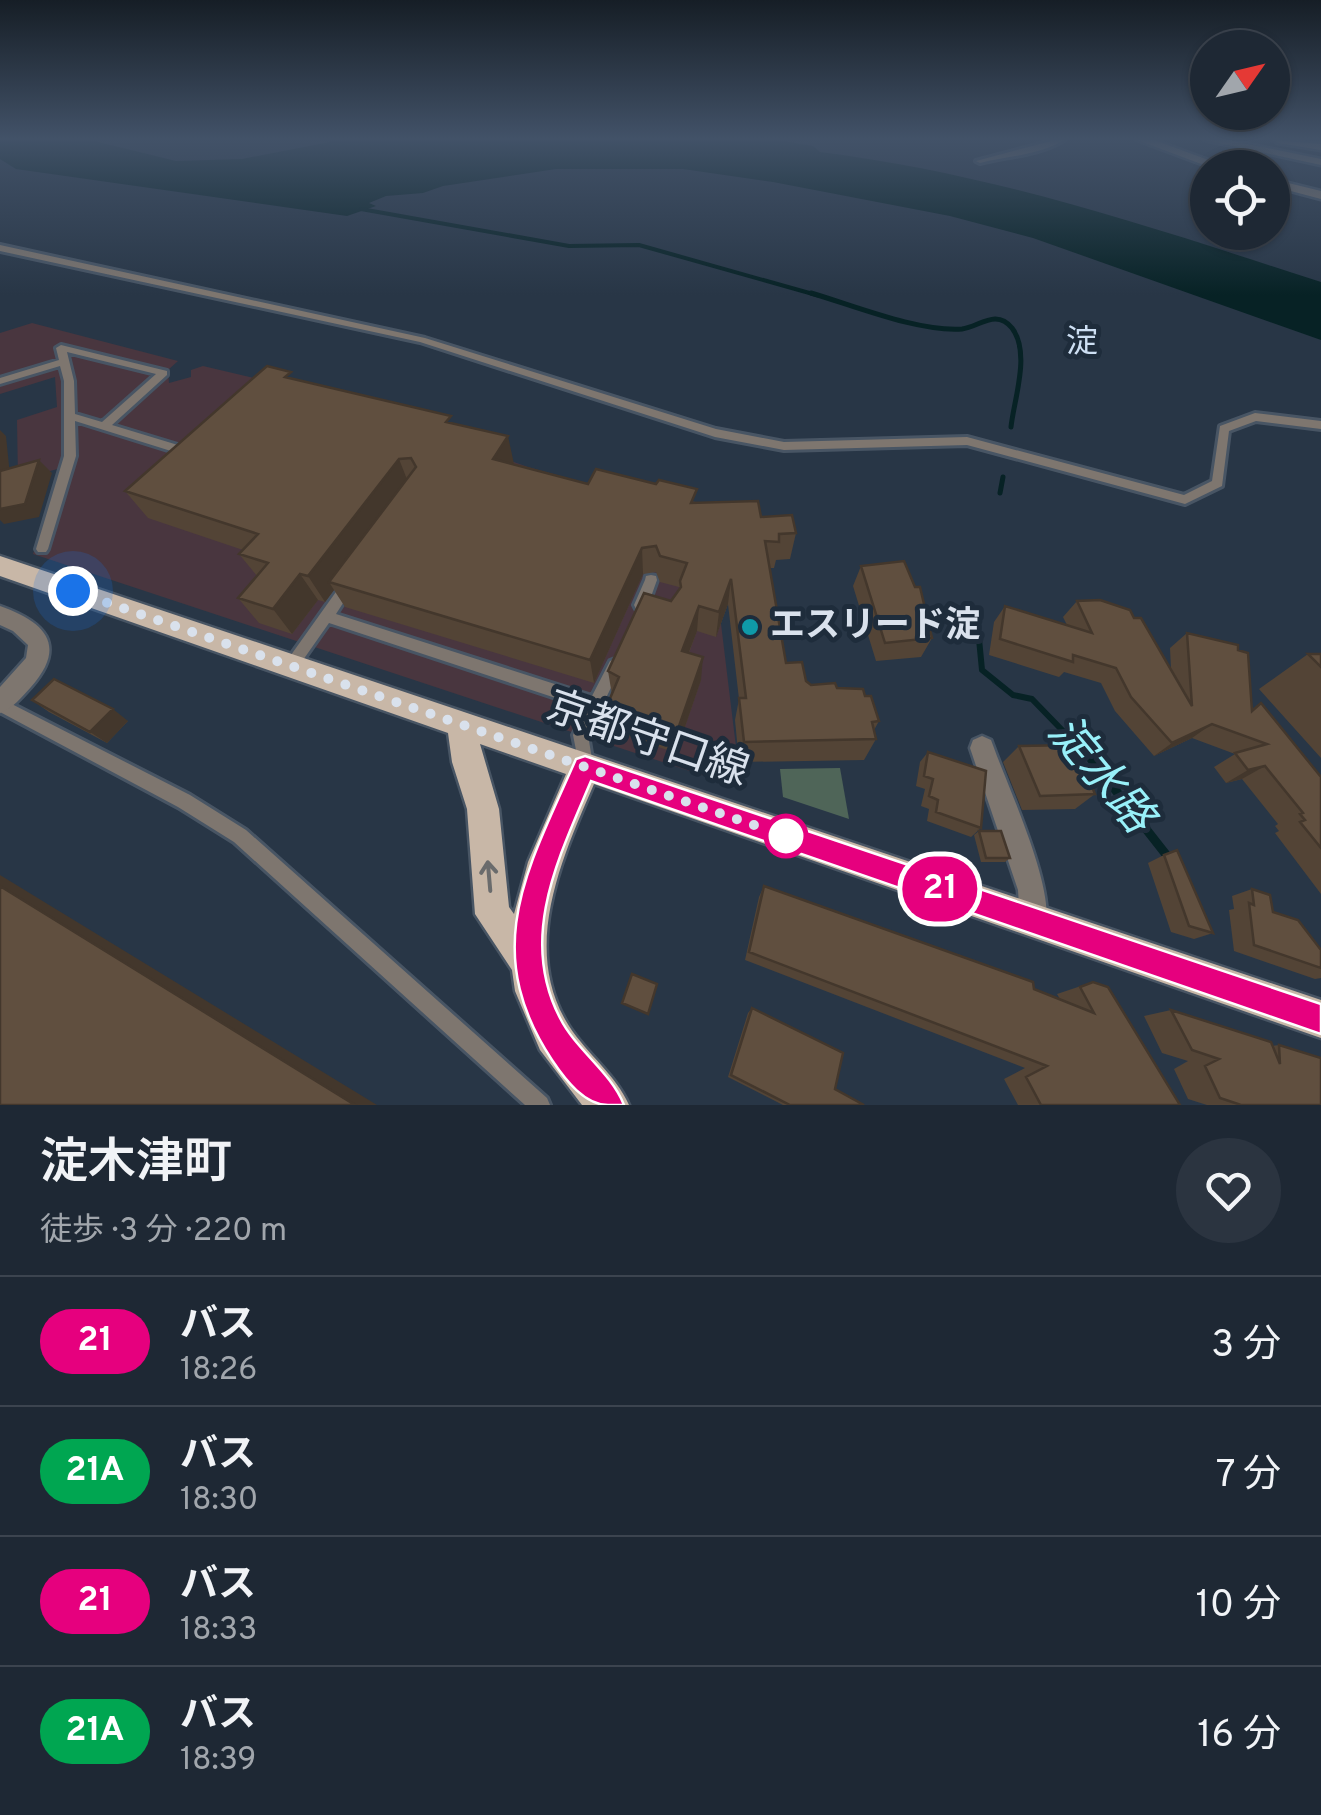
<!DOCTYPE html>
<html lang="ja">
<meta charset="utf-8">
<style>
body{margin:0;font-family:Overpass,"Noto Sans JP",sans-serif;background:#2b3440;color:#f1f3f6;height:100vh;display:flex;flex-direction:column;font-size:38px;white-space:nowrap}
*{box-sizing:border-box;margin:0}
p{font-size:32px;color:#a1a6ac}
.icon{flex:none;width:55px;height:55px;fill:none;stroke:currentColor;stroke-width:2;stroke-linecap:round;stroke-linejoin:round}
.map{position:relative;height:1105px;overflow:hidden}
.sheet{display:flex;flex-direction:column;background:#1e2834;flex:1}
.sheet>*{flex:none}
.badge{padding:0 20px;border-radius:32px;font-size:35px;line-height:65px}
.needle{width:65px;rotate:56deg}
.fabs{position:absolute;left:1190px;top:30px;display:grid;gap:20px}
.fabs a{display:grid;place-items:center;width:100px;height:100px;border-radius:50%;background:#1e2834;box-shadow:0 2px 8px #0004,0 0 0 2px #3c444f;font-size:50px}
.you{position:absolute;width:50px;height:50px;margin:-25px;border:8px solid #fff;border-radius:50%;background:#1a73e8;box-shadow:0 0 0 15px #1a73e833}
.map>.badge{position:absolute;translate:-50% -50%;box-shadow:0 0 0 5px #fff}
.round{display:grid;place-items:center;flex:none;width:105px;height:105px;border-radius:52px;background:#2b3440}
.overview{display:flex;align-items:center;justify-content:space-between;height:170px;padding:0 40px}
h1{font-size:48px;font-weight:600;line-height:75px}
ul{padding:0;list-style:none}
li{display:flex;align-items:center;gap:30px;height:130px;padding:0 40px;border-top:2px solid #3c444f}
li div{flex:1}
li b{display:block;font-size:38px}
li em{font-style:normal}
li .badge{min-width:110px;font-weight:700;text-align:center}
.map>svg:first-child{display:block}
.industrial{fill:#49363f}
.green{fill:#4f6558}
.water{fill:#072225}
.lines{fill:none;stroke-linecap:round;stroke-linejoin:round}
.stream-far3{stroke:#072225;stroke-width:4}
.stream-far2{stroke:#072225;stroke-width:5}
.stream-far1{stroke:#072225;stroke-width:6}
.stream{stroke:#072225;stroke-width:9}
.service-casing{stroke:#485564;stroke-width:6}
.minor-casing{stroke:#485564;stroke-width:5}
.tertiary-casing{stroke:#485564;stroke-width:5}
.primary-casing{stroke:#485564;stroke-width:5}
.service{fill:#7e766f;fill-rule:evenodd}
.minor{fill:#7e766f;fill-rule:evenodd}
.tertiary{fill:#7e766f;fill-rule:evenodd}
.primary{fill:#c8b7a7;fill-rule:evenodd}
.wall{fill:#534436}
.shaded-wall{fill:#43372c}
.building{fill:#604f3f;stroke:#43372c;stroke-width:2.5}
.oneway{stroke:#6a6b6c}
.line{fill:#e6007e;stroke:#fff;stroke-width:2.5}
.walk{stroke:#d9e1ec;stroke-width:10;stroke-dasharray:0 18}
.culture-dot{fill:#0f9aa8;stroke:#1e2c3b;stroke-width:4}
.stop-dot{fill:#fff;stroke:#e6007e;stroke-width:5}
.labels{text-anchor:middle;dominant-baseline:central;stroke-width:10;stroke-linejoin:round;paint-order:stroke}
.far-quarter-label{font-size:32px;fill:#cddff3;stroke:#1e2c3b}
.poi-label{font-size:35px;font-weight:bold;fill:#d9e1ec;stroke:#1e2c3b;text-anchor:start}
.near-street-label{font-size:42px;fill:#d9e1ec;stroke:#1e2c3b}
.near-water-label{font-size:45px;font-style:italic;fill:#98f0f9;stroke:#1e2c3b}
</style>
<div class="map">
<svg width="1321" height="1105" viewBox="0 0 1321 1105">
<rect width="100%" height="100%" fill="#283646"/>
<!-- industrial -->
<path class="industrial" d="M32,323L178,361L168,370L169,383L191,377V370L203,366L313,392L528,467L708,517L741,788L33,554L61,468L18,480L17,420L57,407L55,377L0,394V333Z"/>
<!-- green -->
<path class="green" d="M840,768L849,819L783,797L780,769Z"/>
<!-- water -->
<path class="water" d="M0,140H90L176,161L242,159L340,140H777L813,146L820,152C1000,175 1150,227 1321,282V340L1033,238L950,216L773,182L683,169H556L443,186L423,193L386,196L369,203L376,206L347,216L16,169L0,159Z"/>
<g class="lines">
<!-- stream-far3 -->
<path class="stream-far3" d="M361,209L569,246L639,245L820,296"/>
<!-- stream-far2 -->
<path class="stream-far2" d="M811,293C855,306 918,332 962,329C979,327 996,308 1012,328C1031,353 1014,399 1011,427
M1000,493L1003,477"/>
<!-- stream-far1 -->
<path class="stream-far1" d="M979,639L982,670L1013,695L1032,699L1092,761"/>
<!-- stream -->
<path class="stream" d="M1091,759L1168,857"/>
<defs>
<path id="service" d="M1055,140H1064C1040,155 1007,156 980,163L976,161Z
M0,245L425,338L716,429L784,442L967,437L1184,495L1212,481L1220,426L1255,413L1321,421V429L1256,421L1229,431L1222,486L1185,504L967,445L784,450L715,437L420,342L0,251Z
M61,345L167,371V375L112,425L191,449L193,452L187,456L75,421L76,456L48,549L46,552H38L36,549L64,456V381L60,366L0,384V378L59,360L56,348ZM67,352L156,374L102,422L75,414L74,381Z
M651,575L656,576L657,580L648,605L646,609L641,611L636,609L634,605L645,580L646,576Z
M348,581L353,582L354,586L336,614L592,696L610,661L615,659L620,661L622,665L588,735L593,765L590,770L585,772L580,770L573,735L586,708L329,623L296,670L291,672L286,670L284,666L286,662L343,582Z
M0,698L190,795L246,830L547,1098L550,1105H525L234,842L178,807L0,712Z"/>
<path id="minor" d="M1205,140H1228L1321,159V165Z
M0,606C45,622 68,645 31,687C22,697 13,708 0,713V687L26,658L28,645L13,631L0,625Z
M982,736L991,740L994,748C1008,787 1059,896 1044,931L1034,935L1024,931L1020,921L1018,890L970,748L973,740Z"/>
<path id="tertiary" d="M1137,140H1154L1230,168H1212Z
M1273,140L1321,144V150L1278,143Z
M1272,179L1321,191V199L1272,186Z"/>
<path id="primary" d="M0,556L1321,1000V1038L594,784C562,858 520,949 569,1026C587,1054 616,1075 629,1105H582L540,1050L515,991L512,970L475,914L467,809L452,762L448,733L0,576ZM480,744L566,774L528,862L514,914L509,907L499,809Z"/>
</defs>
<!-- service casing -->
<use href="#service" class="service-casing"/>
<!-- minor casing -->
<use href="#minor" class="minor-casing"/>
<!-- tertiary casing -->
<use href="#tertiary" class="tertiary-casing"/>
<!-- primary casing -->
<use href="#primary" class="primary-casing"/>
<!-- service -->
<use href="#service" class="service"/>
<!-- minor -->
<use href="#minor" class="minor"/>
<!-- tertiary -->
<use href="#tertiary" class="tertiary"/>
<!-- primary -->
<use href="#primary" class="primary"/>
</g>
<!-- wall -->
<path class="wall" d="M295,380L454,424L514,464L588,484L696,502L761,517L796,533L790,559L776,560L774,568H770L786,663L811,685L837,688L865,696L879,721L874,730L876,739L864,760L739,762L735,720L739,699L728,604L716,637L697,631L689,653L701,680L676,753L609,730L606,708L612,695L608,671L679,590V587L660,582L656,572L643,574L594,683L345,607L334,590L325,602L318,600L292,634L259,623L238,598L257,576L239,554L243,550L148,518L125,491Z
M861,566L932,638L921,657L876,661L853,586Z
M1077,601L1134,618L1171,669L1170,648L1187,633L1238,650L1252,709L1261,703L1321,777V894L1275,833L1279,831L1275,826L1278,824L1242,779L1226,783L1214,767L1235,754L1192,738L1154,756L1115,711L1101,683L1064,672L1059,677L989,655L994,622L1005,606L1067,625L1063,617Z
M1308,654H1321V758L1259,689Z
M32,700L128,721L107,743L49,712Z
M1019,746L1095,794L1075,809L1022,810L1003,762Z
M928,752L981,828L971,837L927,821L929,809L921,806L925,789L916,786L920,762Z
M979,831L1010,858L1005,862H981L974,835Z
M1164,855L1213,933L1194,939L1171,932L1148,863Z
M764,886L1060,999L1057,994L1093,982L1180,1105H1018L1004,1079L1025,1068L745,960L759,897Z
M1252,889L1273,912L1321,950V978L1315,979L1234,951L1229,910L1234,909L1232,896Z
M752,1008L835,1089L864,1105H783L728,1077L748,1013Z
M1171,1010L1272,1046L1279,1045L1321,1105H1207L1188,1099L1174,1069L1188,1061L1162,1053L1144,1016Z"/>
<!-- shaded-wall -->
<path class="shaded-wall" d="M0,430L6,436L11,485L0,475Z
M508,436L514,464L493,459Z
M399,459L410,487L329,582L334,590L325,602L308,576Z
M39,460L52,473L39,517L4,524L0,520V509Z
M642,548L643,574L594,683L590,660Z
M300,574L318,600L292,634L273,609Z
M731,579L728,604L716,637L719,612Z
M699,606L697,631L680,675L682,651Z
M703,657L701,680L676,753L677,732Z
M113,709L128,721L107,743L90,732Z
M1212,724L1192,738L1154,756L1172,743Z
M1265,766L1242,779L1226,783L1248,770Z
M0,875L377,1105H355L0,886Z"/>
<!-- building -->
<path class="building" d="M267,366L291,372L285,377L451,416L446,422L508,436L493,459L588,484L596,469L656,484L659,480L697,489L691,503L758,501L761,517L792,515L796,533L779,534V542L765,541L786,663L802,662L806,681L811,685L835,683L837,688L863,689L865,696H871L879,721L872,722L876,739L744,742L739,698H746L731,579L719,612L699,606L682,651L703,657L677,732L606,708L619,677L608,671L644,593L671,601L681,587L680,581L687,563L660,556L656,546L642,548L590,660L329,582L416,467L411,458L399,459L308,576L300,574L273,609L238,598L268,563L239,554L258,534L125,491Z
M39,460L25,504L0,509V471Z
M904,561L915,587H920L932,638L885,643L861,566Z
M1100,600L1130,610L1134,618H1141L1192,706L1187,633L1238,645V650L1248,653L1252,711L1261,703L1321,777V848L1300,822L1305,820L1300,814L1303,813L1265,766L1248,770L1235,753L1267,744L1212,724L1172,743L1131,697L1116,668L1073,655V662L1000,639L1005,606L1092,633L1077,601Z
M1308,654H1321V667Z
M54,679L113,709L90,732L32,700Z
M1075,745L1095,794L1040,796L1019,746Z
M928,752L986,771L981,828L936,812L938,800L929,796L933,779L924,776Z
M979,831H1001L1010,858H986Z
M1177,850L1213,933L1189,926L1164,855Z
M0,886L355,1105H0Z
M764,886L1033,982L1034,989L1094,1013L1080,987L1093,982L1108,987L1180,1105H1041L1026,1077L1047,1066L749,952Z
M1252,889L1270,895L1273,912L1298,920L1321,950V968L1254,945L1249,903L1254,905Z
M632,974L657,984L648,1014L622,1003Z
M752,1008L843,1053L835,1089L864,1105H790L731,1075Z
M1171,1010L1271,1042L1280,1064L1279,1045L1321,1058V1105H1241L1220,1098L1205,1066L1219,1059L1192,1050Z"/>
<!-- one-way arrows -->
<defs><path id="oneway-shaft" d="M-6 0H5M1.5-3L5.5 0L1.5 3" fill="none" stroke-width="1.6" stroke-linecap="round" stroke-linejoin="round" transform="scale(2.5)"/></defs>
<use class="oneway" href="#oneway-shaft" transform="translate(489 876) rotate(-95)"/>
<!-- sky -->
<linearGradient id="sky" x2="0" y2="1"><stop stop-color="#161e26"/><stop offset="0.47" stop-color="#425268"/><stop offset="1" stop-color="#425268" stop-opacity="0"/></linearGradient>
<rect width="1321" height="295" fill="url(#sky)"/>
<!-- line -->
<path class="line" d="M585,756L1321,1004V1034L591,781C559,857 518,937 560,1018C576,1050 611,1072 624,1105H608C585,1105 566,1081 552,1060C478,948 529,867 576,759Z"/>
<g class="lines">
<!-- walk -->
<path class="walk" d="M73,591L786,836"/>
</g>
<!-- markers -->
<circle class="culture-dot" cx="750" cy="627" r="10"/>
<circle class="stop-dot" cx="786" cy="836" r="20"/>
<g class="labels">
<!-- far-quarter labels -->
<g class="far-quarter-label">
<text x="1082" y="344">淀</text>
</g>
<!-- poi labels -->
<g class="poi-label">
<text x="770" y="627">エスリード淀</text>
</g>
<!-- near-street labels -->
<g class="near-street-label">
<text transform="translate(647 741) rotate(19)">京都守口線</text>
</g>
<!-- near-water labels -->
<g class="near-water-label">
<text transform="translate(1099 776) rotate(50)">淀水路</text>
</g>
</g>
</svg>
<div class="fabs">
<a><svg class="needle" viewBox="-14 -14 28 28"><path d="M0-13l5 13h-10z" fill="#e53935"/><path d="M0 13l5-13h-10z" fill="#a1a6ac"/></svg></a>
<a><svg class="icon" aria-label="locate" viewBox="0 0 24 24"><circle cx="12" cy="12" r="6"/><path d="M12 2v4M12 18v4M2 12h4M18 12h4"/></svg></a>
</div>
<div class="you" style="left:73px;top:591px"></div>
<b class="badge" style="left:940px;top:889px;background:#e6007e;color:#fff">21</b>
</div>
<section class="sheet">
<div class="overview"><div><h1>淀木津町</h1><p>徒歩 · 3 分 · 220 m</p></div><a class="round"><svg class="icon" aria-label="heart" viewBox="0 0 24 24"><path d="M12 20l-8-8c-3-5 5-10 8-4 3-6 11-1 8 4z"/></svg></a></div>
<ul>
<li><span class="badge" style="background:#e6007e;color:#fff">21</span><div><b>バス</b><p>18:26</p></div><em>3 分</em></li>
<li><span class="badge" style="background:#00a651;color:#fff">21A</span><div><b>バス</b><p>18:30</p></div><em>7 分</em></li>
<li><span class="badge" style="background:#e6007e;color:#fff">21</span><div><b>バス</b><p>18:33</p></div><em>10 分</em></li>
<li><span class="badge" style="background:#00a651;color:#fff">21A</span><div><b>バス</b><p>18:39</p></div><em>16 分</em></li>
</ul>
</section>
